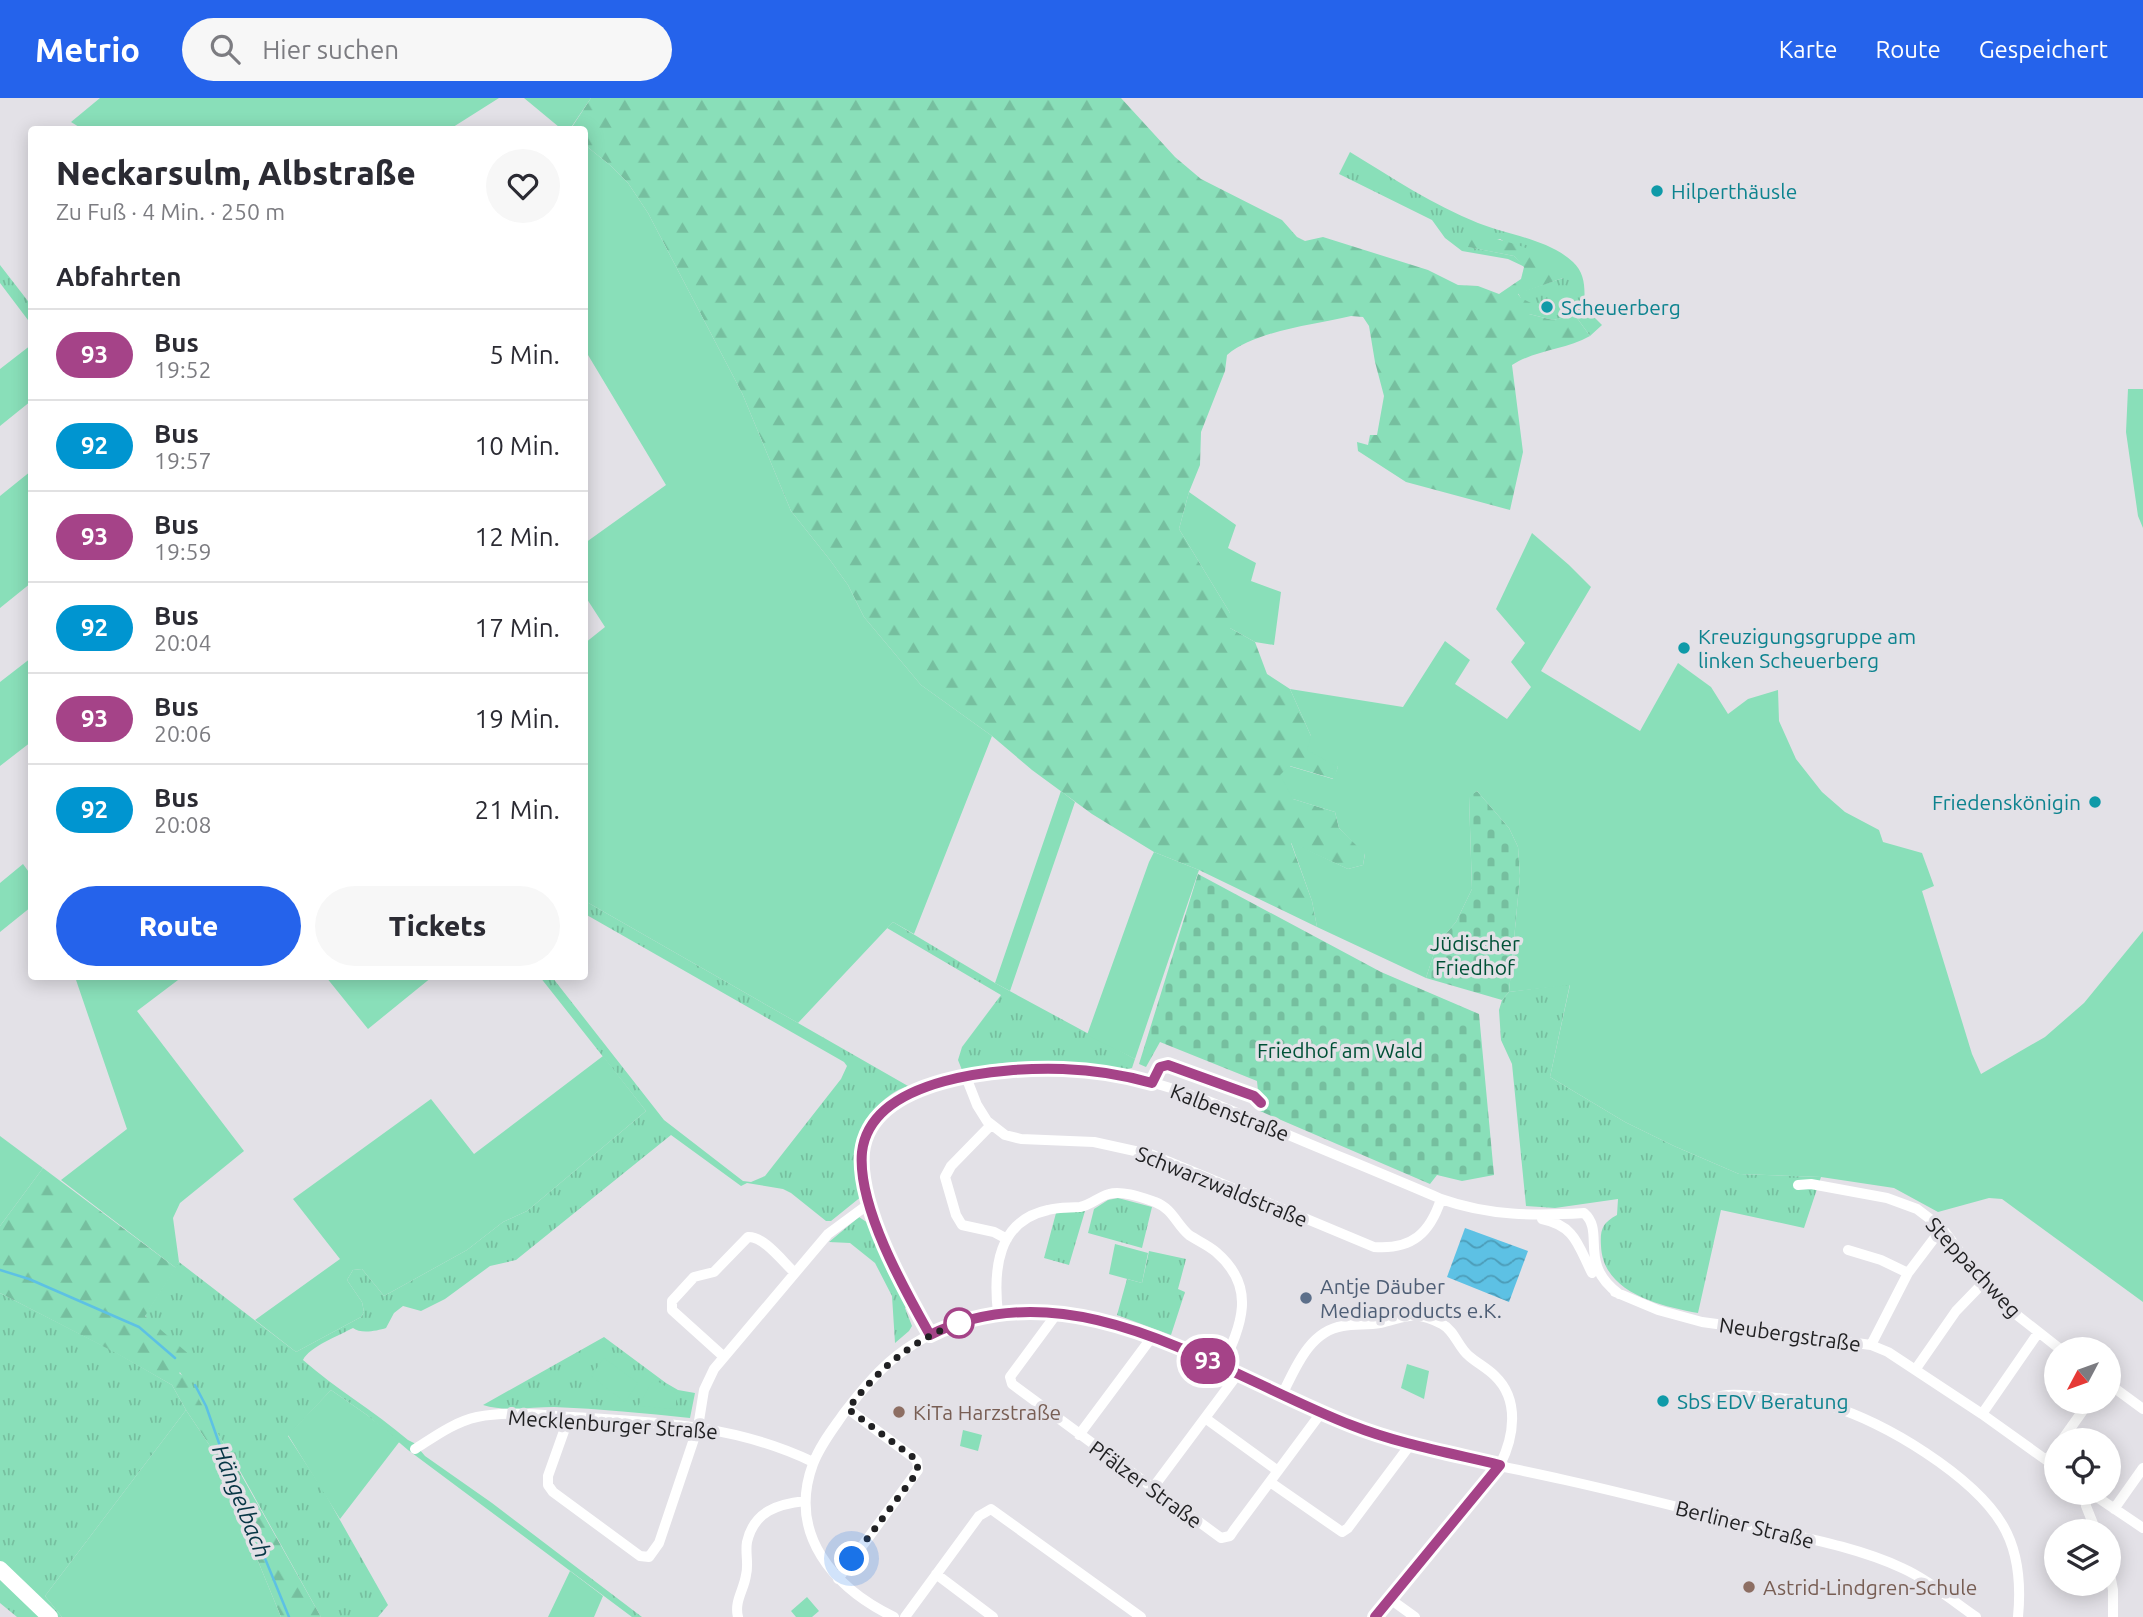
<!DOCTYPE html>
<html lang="de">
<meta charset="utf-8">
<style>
body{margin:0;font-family:Ubuntu,sans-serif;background:#f7f7f7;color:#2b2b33;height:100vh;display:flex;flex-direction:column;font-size:26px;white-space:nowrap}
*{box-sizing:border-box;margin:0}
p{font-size:23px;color:#7c7c81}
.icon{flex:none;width:38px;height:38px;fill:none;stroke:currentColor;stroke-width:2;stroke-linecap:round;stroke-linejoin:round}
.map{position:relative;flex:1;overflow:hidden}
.details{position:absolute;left:28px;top:28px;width:560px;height:854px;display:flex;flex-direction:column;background:#fff;border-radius:7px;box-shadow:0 4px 18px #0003}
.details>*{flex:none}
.badge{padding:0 14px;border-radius:23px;font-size:24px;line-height:46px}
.needle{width:46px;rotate:229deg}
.tools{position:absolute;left:2044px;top:1239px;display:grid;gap:14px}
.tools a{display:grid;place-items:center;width:77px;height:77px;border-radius:50%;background:#fff;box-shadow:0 4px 18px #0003;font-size:35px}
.you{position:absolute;width:35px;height:35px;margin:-18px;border:5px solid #fff;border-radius:50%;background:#1a73e8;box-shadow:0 0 0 10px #1a73e833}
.map>.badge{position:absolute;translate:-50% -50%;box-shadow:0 0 0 4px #fff}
h2{padding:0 28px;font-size:26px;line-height:63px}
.round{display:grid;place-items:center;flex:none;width:74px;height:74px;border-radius:37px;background:#f7f7f7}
.head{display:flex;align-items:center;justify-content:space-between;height:119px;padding:0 28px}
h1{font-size:33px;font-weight:800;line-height:52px}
.primary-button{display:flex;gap:14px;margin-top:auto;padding:14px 28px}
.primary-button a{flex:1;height:80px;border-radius:42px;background:#2563eb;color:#fff;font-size:28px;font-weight:800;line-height:80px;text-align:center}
.primary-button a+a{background:#f7f7f7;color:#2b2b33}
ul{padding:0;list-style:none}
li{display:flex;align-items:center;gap:21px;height:91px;padding:0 28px;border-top:2px solid #e1e1e2}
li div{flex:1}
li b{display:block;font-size:26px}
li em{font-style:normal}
li .badge{min-width:77px;font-weight:700;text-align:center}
header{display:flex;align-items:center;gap:42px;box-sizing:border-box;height:98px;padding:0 35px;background:#2563eb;color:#fff}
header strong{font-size:33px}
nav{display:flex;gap:38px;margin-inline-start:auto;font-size:24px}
.search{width:490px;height:63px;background:#f7f7f7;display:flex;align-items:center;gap:18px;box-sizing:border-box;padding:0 24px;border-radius:38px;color:#7c7c81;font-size:26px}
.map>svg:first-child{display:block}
.grass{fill:url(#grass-tufts)}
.forest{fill:url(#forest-firs)}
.cemetery{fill:url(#cemetery-stones)}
.green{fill:#89dfb9}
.water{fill:url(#water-waves)}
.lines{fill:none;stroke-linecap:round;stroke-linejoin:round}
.stream{stroke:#5dc1e4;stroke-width:2.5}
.street{stroke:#fff;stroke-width:10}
.secondary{stroke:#fff;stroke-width:16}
.line-casing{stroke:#fff;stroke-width:16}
.line{stroke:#a54388;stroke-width:10}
.walk{stroke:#212123;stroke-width:7;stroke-dasharray:0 12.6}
.culture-dot{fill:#0f9aa8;stroke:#e3e1e7;stroke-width:2.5}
.service-dot{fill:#5c6f8a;stroke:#e3e1e7;stroke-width:2.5}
.stop-dot{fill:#fff;stroke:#a54388;stroke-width:3.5}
.education-dot{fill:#8d6e63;stroke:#e3e1e7;stroke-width:2.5}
.labels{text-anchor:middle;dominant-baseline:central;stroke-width:7;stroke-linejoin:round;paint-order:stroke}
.culture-label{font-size:21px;fill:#0d838f;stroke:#e3e1e7;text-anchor:start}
.park-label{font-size:21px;fill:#005137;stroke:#e3e1e7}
.street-label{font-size:21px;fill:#212123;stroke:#e3e1e7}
.service-label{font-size:21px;fill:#4e5e75;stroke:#e3e1e7;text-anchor:start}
.education-label{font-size:21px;fill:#785e54;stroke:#e3e1e7;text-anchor:start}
.water-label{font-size:23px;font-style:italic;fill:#063645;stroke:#e3e1e7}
</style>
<header>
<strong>Metrio</strong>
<div class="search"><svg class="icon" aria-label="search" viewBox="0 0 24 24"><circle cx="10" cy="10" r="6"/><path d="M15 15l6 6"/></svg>Hier suchen</div>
<nav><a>Karte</a><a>Route</a><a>Gespeichert</a></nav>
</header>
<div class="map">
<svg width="2143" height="1519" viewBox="0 0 2143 1519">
<defs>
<pattern id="grass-tufts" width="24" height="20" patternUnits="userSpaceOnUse" patternTransform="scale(1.75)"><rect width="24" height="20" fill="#89dfb9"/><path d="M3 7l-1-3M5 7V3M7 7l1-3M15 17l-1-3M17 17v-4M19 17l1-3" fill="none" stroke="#76bf9f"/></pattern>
<pattern id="forest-firs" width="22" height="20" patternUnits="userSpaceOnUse" patternTransform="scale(1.75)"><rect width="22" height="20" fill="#89dfb9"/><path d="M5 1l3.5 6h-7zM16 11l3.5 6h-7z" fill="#76bf9f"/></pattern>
<pattern id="cemetery-stones" width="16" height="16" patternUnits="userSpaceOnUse" patternTransform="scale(1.75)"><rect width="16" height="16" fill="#89dfb9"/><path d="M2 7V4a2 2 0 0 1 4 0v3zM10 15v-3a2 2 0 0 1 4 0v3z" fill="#76bf9f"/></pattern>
<pattern id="water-waves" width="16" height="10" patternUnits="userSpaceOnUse" patternTransform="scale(1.75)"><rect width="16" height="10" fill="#5dc1e4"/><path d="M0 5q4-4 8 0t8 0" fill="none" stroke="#4c9cb8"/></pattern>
</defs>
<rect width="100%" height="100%" fill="#e3e1e7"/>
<!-- grass -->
<path class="grass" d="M1350,54C1391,79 1433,107 1478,125C1508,137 1548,141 1573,164C1586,176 1585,192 1584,209L1602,227L1590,238L1577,220L1568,215L1565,219L1553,222L1529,216L1518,195L1563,180L1500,141L1469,149L1514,158L1525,169L1508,161L1462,153L1445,140L1432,122L1339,76Z
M0,167L31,207V226L0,185Z
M585,803L908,988C883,996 860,1023 856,1049C853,1065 858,1083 862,1098L831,1123H826L791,1095L783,1091L747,1085L741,1088L671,1037L516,1162L490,1168L445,1201L421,1213L403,1208L394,1215L386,1230C377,1233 360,1236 353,1230C340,1237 309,1249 303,1262C336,1291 374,1313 408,1342L414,1345L425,1358L492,1405L642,1519H632L408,1352L367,1317L331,1292L288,1338L323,1392L388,1507L378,1519H321L235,1364L145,1217L179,1164L296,1254L361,1219L364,1214L362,1204L347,1182L353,1172L362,1171L384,1198L467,1152L503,1124L527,1113L646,1013L540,879H552L664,1022L743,1083L751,1084L765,1078L841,981L847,968L844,964L585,816Z
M893,824L995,885L1135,961L1132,970L1122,972L1037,963L1002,965L962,972L958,962L962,949L1001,897L887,830Z
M1570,886L1550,979L1625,1024L1674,1048L1739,1076L1821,1079L1804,1130L1721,1112L1698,1215C1660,1208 1603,1195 1601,1148C1600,1132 1602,1125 1617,1117L1618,1101L1555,1110L1526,1108L1512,966L1501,942L1499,912L1502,902L1509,894Z
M1118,1100L1152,1109L1142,1150L1088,1135L1094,1111L1108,1102Z
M1085,1113L1069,1167L1044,1160L1056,1115Z
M859,1119L868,1125L888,1175L907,1209L905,1210L912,1228L909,1233L895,1245L892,1198L875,1165L850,1145L829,1144Z
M1149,1153L1186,1161L1178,1191L1185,1194L1171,1237L1117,1217L1127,1181L1142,1185Z
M0,1195L115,1254L172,1287L186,1312L45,1498L62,1519H17L0,1505Z
M604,1239L666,1285L678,1292L695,1295L690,1320C645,1315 600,1311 554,1309C532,1309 504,1314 483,1307Z"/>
<!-- forest -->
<path class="forest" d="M591,0H1121L1175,59L1201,81L1282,122L1297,139L1305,143L1323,139L1428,172L1458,187L1478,188L1499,196L1521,181L1524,169L1514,158L1468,149L1470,142L1477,137C1507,143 1543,151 1564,174L1563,180L1518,196L1521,200L1533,206L1529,216L1553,222L1565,219L1568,214L1577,220L1590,238C1565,252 1535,252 1512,267L1523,354L1510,412L1406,384L1358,353L1357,344L1368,347L1370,337H1377L1384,298L1375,264L1369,228L1363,219L1351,218C1314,227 1257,232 1227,257L1225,273L1201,334L1200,367L1189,394L1179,431L1230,515V530L1255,544L1267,576L1290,591L1311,638L1338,669L1334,681L1290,668L1293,701L1335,714L1339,730L1365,755L1363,767L1348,771L1291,745L1312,803L1317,829L1199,772L1154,754L1092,716L1032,672L992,638L921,587L864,519L848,487L830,462L791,413L742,295L648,115L628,85L611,68L585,47L584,32H570Z
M43,1070L176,1170L145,1218L192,1259L194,1264L179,1275L188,1282L321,1519H281L212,1351L186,1312L172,1287L114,1254L0,1195V1128Z"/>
<!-- cemetery -->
<path class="cemetery" d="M1477,693L1509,730L1518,749L1520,778L1509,894L1502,902L1426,880L1437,846L1456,824L1472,791L1469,698Z
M1198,776L1381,874L1479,916L1494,1077L1462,1083L1437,1077L1430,1086L1260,1013L1257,983L1160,944L1146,969L1139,966Z"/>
<!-- green -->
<path class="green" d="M100,0H499L450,31L84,32L71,24Z
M524,0H591L570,31L557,32L559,29Z
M585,47L611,68L628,85L648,115L742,295L791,413L830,462L848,487L864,519L921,587L992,638L914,836L893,824L798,925L585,803V545L605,529L585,498V445L666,387L585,252Z
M31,247V303L0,328V271Z
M2128,291H2143V430L2138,418L2126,334Z
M31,373V485L0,510V398Z
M1189,394L1236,427L1228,450L1256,465L1251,483L1281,494L1274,547L1255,544L1230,530V515L1179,431Z
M1532,435L1569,467L1591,489L1541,573L1640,633L1678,565L1711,589L1728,616L1748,601L1778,592L1779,623L1796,661L1822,694L1845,714L1879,732L1883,744L1922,755L1934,788L1922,793L1972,956L1981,976L2045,939L2084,905L2143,833V1204L2002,1101L1989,1100L1938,1114L1894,1090L1821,1079L1739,1076L1674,1048L1625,1024L1550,979L1570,887L1509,894L1520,778L1518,749L1509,730L1477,693L1469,699L1472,791L1456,824L1437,846L1426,880L1317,829L1312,803L1291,744L1348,771L1363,767L1365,756L1339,730L1335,714L1293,701L1280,677L1289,668L1333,681L1338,669L1307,652L1311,638L1290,591L1403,609L1445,543L1470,562L1455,586L1507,621L1531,589L1511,564L1525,545L1496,511Z
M31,560V644L0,668V584Z
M1061,693L1075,704L1010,893L995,885Z
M1154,754L1199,772L1135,961L1087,937L1149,764Z
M23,766L31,777V809L0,834V785Z
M75,879H182L137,913L244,1053L180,1105L173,1120L179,1164L176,1170L61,1082L127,1031Z
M326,879H432L368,931Z
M603,958L646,1013L527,1113L503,1124L467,1152L384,1198L362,1171L353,1172L347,1182L362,1204L364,1214L361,1219L296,1254L255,1222L340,1161L293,1101L431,1001L474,1056Z
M0,1038L43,1070L0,1128Z
M1115,1146L1148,1155L1142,1185L1109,1176Z
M604,1260L638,1285L625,1304L591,1278Z
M1407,1266L1429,1273L1424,1301L1401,1290Z
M654,1281L676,1295V1311L638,1308Z
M331,1292L367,1317L400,1343L340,1421L288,1337Z
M186,1312L212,1351L281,1519H62L45,1498Z
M963,1332L982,1337L978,1353L960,1348Z
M570,1473L603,1498L594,1519H548Z
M807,1499L819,1513L812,1519H796L791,1513Z"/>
<!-- water -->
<path class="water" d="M1465,1130L1528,1153L1509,1204L1447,1179Z"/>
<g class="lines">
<!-- stream -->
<path class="stream" d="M0,1172L29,1181L139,1229L175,1260
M195,1287L206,1308L226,1365L289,1519"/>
<!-- street -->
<path class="street" d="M966,979L977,1007L987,1023L1005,1037L1021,1041L1094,1044L1153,1057L1374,1149C1412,1152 1430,1135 1441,1101
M991,1027L951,1068L945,1079L956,1117L962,1127L994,1134L1007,1141
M1798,1087L1811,1086L1887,1100L1917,1111L1942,1130L1976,1175L2008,1210L2060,1251
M1542,1121C1576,1128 1578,1148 1592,1175
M1848,1152L1881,1162L1908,1175
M1615,1194L1658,1212L1702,1224L1871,1247L1888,1254L1982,1316L2056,1369
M1058,1214L1010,1279L1012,1286L1221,1440L1230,1438L1234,1432L1321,1315
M998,1215C993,1172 997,1123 1048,1112C1059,1109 1069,1110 1080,1109C1091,1107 1098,1099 1109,1096C1122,1092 1143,1100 1155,1104C1173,1111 1176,1126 1189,1137C1198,1143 1208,1147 1216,1154C1258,1190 1241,1227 1222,1269
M930,1237C905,1193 854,1102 863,1051C878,959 1075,966 1142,982C1192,994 1239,1016 1286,1036C1338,1058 1390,1079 1441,1101C1489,1118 1535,1118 1584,1115C1606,1134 1577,1165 1619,1196
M1871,1247L1908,1175L1942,1130
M723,1258L672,1212V1203L694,1179L714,1174L748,1139C764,1138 783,1164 795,1175
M1915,1272L1956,1213L1984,1184
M2109,1286L2143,1311
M1282,1297C1295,1271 1309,1233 1343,1228C1355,1226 1368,1227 1380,1225C1407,1219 1413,1211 1442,1226C1455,1233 1458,1249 1469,1258C1477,1265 1487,1270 1495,1278C1520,1302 1514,1339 1500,1367L1375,1519
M1714,1300C1730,1294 1749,1298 1766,1299C1788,1301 1809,1302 1830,1308C1884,1323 1973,1378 2002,1426C2019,1454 2021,1488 2018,1519
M1982,1316L2038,1235
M569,1319L548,1378V1387L553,1394L640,1458L649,1459L659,1445L698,1329L704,1292L714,1271L828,1136L870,1105
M1205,1320L1278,1373
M1079,1337L1152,1239
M2062,1342L2089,1304
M415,1351C434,1339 454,1324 477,1319C508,1313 541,1317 573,1319C657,1324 737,1327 813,1364
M2047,1362L2056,1350
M1270,1384L1342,1434L1348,1430L1410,1347
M1152,1391L1237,1277
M2085,1395L2086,1408L2096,1433
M2091,1395L2143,1430
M2114,1411L2143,1370
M2109,1471L2113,1492V1519
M936,1476L993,1519
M838,1481L918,1372L917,1363L914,1360L848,1311
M1390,1501L1415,1519
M738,1519C734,1503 744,1492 746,1477C749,1466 745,1455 747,1444C754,1413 778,1406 805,1403
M894,1519C834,1490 787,1436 813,1366C820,1347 833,1331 844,1315C856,1300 868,1284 883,1270C920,1234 979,1211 1031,1213C1103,1214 1171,1245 1235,1276C1286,1300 1338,1323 1392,1341C1448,1359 1508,1369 1565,1382C1628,1396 1690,1412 1753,1428C1801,1439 1857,1449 1902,1470C1929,1482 1952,1503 1976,1519
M905,1519L979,1418L991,1411L1141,1519"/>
<!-- secondary -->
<path class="secondary" d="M0,1471L50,1519"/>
</g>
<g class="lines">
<defs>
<path id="line" d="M1261,1005L1254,998L1168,967L1160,969L1152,985C1124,977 1092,972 1063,971C1005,969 871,978 862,1054C857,1108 904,1191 930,1237C1073,1166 1220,1276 1351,1327C1399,1346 1450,1355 1500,1367L1375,1519"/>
</defs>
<!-- line casing -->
<use href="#line" class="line-casing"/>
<!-- line -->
<use href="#line" class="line"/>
<!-- walk -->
<path class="walk" d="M852,1461L916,1376L918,1367L914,1360L848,1311C878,1271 912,1242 959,1225"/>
</g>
<!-- markers -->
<g class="culture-dot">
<circle cx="1657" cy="93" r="7"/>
<circle cx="1547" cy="209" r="7"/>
<circle cx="1684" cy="550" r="7"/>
<circle cx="2095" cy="704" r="7"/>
<circle cx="1663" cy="1303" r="7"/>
</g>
<circle class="service-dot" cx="1306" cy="1200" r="7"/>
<circle class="stop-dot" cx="959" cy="1225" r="14"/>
<g class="education-dot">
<circle cx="899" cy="1314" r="7"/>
<circle cx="1749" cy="1489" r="7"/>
</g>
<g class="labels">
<!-- culture labels -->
<g class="culture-label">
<text x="1671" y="93">Hilperthäusle</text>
<text x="1561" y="209">Scheuerberg</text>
<text x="1698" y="538">Kreuzigungsgruppe am<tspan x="1698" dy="24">linken Scheuerberg</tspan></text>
<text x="2081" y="704" text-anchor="end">Friedenskönigin</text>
<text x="1677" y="1303">SbS EDV Beratung</text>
</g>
<!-- park labels -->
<g class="park-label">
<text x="1475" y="845">Jüdischer<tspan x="1475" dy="24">Friedhof</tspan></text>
<text x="1340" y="952">Friedhof am Wald</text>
</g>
<!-- street labels -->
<g class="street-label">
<text transform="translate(1230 1014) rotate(21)">Kalbenstraße</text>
<text transform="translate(1222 1088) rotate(22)">Schwarzwaldstraße</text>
<text transform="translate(1974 1169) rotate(47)">Steppachweg</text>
<text transform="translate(1790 1236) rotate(8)">Neubergstraße</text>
<text transform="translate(613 1326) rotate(4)">Mecklenburger Straße</text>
<text transform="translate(1146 1386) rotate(36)">Pfälzer Straße</text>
<text transform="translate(1745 1426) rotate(14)">Berliner Straße</text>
</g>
<!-- service labels -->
<g class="service-label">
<text x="1320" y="1188">Antje Däuber<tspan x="1320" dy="24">Mediaproducts e.K.</tspan></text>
</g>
<!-- education labels -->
<g class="education-label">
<text x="913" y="1314">KiTa Harzstraße</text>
<text x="1763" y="1489">Astrid-Lindgren-Schule</text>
</g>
<!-- water labels -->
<g class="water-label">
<text transform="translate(242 1403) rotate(68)">Hängelbach</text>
</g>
</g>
</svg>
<div class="tools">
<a><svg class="needle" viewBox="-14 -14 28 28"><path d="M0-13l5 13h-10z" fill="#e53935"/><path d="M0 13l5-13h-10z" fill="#7c7c81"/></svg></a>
<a><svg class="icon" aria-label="locate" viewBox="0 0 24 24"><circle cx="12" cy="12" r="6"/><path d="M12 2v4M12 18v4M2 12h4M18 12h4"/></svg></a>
<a><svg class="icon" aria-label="layers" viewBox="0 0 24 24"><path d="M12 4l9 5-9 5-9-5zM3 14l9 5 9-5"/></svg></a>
</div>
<div class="you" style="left:852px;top:1461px"></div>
<b class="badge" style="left:1208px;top:1263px;background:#a54388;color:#fff">93</b>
<section class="details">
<div class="head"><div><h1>Neckarsulm, Albstraße</h1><p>Zu Fuß · 4 Min. · 250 m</p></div><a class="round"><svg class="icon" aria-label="heart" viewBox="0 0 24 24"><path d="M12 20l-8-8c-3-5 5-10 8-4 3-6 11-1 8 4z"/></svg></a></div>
<h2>Abfahrten</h2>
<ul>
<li><span class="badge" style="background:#a54388;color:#fff">93</span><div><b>Bus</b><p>19:52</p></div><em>5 Min.</em></li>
<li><span class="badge" style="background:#0095d0;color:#fff">92</span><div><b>Bus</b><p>19:57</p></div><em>10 Min.</em></li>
<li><span class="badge" style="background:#a54388;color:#fff">93</span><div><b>Bus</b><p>19:59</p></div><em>12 Min.</em></li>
<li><span class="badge" style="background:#0095d0;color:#fff">92</span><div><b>Bus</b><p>20:04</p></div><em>17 Min.</em></li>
<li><span class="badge" style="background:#a54388;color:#fff">93</span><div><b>Bus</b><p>20:06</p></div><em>19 Min.</em></li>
<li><span class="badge" style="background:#0095d0;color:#fff">92</span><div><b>Bus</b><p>20:08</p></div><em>21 Min.</em></li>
</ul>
<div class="primary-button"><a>Route</a><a>Tickets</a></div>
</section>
</div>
